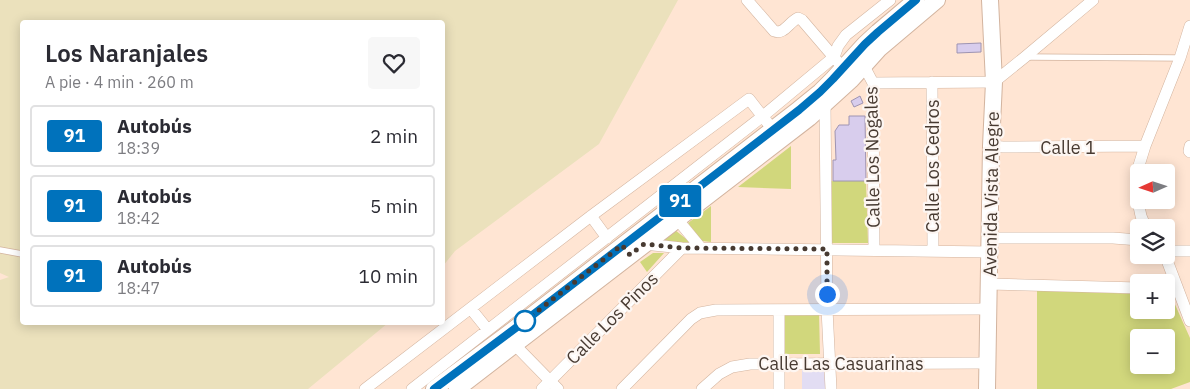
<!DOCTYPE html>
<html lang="es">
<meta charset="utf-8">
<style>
body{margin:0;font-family:"IBM Plex Sans",sans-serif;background:#f7f7f7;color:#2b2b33;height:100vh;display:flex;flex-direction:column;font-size:19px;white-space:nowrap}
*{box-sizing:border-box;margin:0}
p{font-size:16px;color:#7c7c81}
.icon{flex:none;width:28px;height:28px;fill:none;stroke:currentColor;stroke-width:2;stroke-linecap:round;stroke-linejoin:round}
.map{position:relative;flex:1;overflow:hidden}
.side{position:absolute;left:20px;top:20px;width:425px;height:305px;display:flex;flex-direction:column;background:#fff;border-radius:5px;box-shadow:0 2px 12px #0003}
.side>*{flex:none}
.badge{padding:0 10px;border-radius:4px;font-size:18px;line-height:32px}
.needle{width:32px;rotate:267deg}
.tools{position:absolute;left:1130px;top:164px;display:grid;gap:10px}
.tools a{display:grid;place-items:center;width:45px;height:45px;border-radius:5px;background:#fff;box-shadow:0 2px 12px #0003;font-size:25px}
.you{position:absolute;width:25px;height:25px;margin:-12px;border:4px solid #fff;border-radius:50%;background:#1a73e8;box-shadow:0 0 0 8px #1a73e833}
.map>.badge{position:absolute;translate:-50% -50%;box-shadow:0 0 0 2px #fff}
.round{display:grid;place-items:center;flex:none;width:52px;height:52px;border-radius:5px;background:#f7f7f7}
.head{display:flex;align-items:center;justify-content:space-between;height:85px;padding:0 25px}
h1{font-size:24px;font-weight:600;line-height:38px}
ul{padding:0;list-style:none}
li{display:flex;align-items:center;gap:15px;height:62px;margin:0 10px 8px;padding:0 15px;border:2px solid #e1e1e2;border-radius:5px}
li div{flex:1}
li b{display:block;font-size:19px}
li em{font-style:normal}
li .badge{min-width:55px;font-weight:700;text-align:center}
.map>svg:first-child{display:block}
.education{fill:#e2ddf3}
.green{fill:#d1d77c;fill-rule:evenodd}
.sand{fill:#ebe1bc}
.building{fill:#d8cded;stroke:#9e94b2}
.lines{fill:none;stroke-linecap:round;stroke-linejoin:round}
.lane-casing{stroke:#d3b49f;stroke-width:7}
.street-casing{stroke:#d3b49f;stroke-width:12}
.secondary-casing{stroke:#d3b49f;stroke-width:18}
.lane{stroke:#fff;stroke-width:5.5}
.street{stroke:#fff;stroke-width:11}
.secondary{stroke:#fff;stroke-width:16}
.line-casing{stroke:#fff;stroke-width:11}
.line{stroke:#0072bc;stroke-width:8}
.walk{stroke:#473a31;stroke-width:5;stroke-dasharray:0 9}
.stop-dot{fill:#fff;stroke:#0072bc;stroke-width:2.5}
.labels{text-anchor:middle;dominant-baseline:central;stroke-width:4.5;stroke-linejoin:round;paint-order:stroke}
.street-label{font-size:18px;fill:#473a31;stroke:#fdf6f2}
</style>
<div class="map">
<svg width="1190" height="389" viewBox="0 0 1190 389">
<rect width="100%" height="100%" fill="#ffe5d3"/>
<!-- education -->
<path class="education" d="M825,368V389H802V369Z"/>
<!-- green -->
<path class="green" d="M791,146V189L738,187Z
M830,181H866L868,243H832Z
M711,206V242L702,241L688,223Z
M675,230L690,242L686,244L663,240Z
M653,253H664L647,272L640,262Z
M1037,290L1139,294V310H1166V295L1173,300L1190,338V382L1171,389H1037ZM1139,338H1166V365H1139Z
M819,312L820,354H782V313Z"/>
<!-- sand -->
<path class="sand" d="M0,0H678L599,144L455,251L443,266L442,22H22V322L388,323L308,389H0V280L9,277L0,273Z"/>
<!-- building -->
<path class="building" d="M981,43V52L957,53V44Z
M860,96L863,103L854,107L851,101Z
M849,116H865L866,181H833V160H836L835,131L839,125H849Z"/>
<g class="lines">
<defs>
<path id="lane" d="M1027,57L1180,58
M0,250L22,254"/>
<path id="street" d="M747,0L774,31C784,35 789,22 798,18L802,20L838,62
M864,66L873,83L874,250
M932,82L933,250
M873,83L994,82L1025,57L1093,0
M822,102L825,104L827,309L831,389
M991,146L1003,147L1145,146
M1190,146L1189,151L1190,152
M591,216L607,238
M677,219L701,248
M1146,228L1141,216L1136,192V175L1145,146L1180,58L1190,26
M991,238H1113L1139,240
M644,244L682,248L990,252
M1166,249L1172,251H1190
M1165,255L1190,321
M989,284L1139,288
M471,309L488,330
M510,340L558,389
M365,389L591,216L749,99L767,122
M412,389L763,116L834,57L838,46L846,35L890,0
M542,389L682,248
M622,389L691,319L700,313L716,310L989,309
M702,389L719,374L732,367L750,364L988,363
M779,389V310"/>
<path id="secondary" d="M434,389L517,327L799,109L820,92L833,79L865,44L878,32L916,0
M457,389L809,118L852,79L879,49L937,0
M987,389L991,146L994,82L990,0"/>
</defs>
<!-- lane casing -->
<use href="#lane" class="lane-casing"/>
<!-- street casing -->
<use href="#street" class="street-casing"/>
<!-- secondary casing -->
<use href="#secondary" class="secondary-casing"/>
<!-- lane -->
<use href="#lane" class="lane"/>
<!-- street -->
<use href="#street" class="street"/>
<!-- secondary -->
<use href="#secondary" class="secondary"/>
</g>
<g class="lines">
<defs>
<path id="line" d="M434,389L517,327L799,110L820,92L833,79L865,44L878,32L916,0"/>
</defs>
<!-- line casing -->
<use href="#line" class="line-casing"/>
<!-- line -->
<use href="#line" class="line"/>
<!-- walk -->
<path class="walk" d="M525,321L622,245L630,255L644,244L682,248L827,249V294"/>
</g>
<!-- markers -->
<circle class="stop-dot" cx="525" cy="321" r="10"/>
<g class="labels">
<!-- street labels -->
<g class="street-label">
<text x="1068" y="147">Calle 1</text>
<text transform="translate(872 157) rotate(-91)">Calle Los Nogales</text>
<text transform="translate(932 166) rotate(-90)">Calle Los Cedros</text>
<text transform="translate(991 194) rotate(-89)">Avenida Vista Alegre</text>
<text transform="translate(612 318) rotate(-45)">Calle Los Pinos</text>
<text x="841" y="363">Calle Las Casuarinas</text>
</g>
</g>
</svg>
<div class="tools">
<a><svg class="needle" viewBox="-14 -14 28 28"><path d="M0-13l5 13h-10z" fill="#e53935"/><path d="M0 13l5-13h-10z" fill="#7c7c81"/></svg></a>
<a><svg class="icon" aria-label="layers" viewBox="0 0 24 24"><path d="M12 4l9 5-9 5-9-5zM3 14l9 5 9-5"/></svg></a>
<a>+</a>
<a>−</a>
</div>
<div class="you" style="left:827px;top:294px"></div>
<b class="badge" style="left:680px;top:201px;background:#0072bc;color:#fff">91</b>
<section class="side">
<div class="head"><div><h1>Los Naranjales</h1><p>A pie · 4 min · 260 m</p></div><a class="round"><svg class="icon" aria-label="heart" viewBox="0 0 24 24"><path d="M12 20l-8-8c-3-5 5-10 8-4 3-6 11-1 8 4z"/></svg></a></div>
<ul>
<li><span class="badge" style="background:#0072bc;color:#fff">91</span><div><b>Autobús</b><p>18:39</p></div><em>2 min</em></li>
<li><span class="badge" style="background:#0072bc;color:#fff">91</span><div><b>Autobús</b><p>18:42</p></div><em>5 min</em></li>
<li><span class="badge" style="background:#0072bc;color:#fff">91</span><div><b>Autobús</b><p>18:47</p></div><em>10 min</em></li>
</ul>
</section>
</div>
